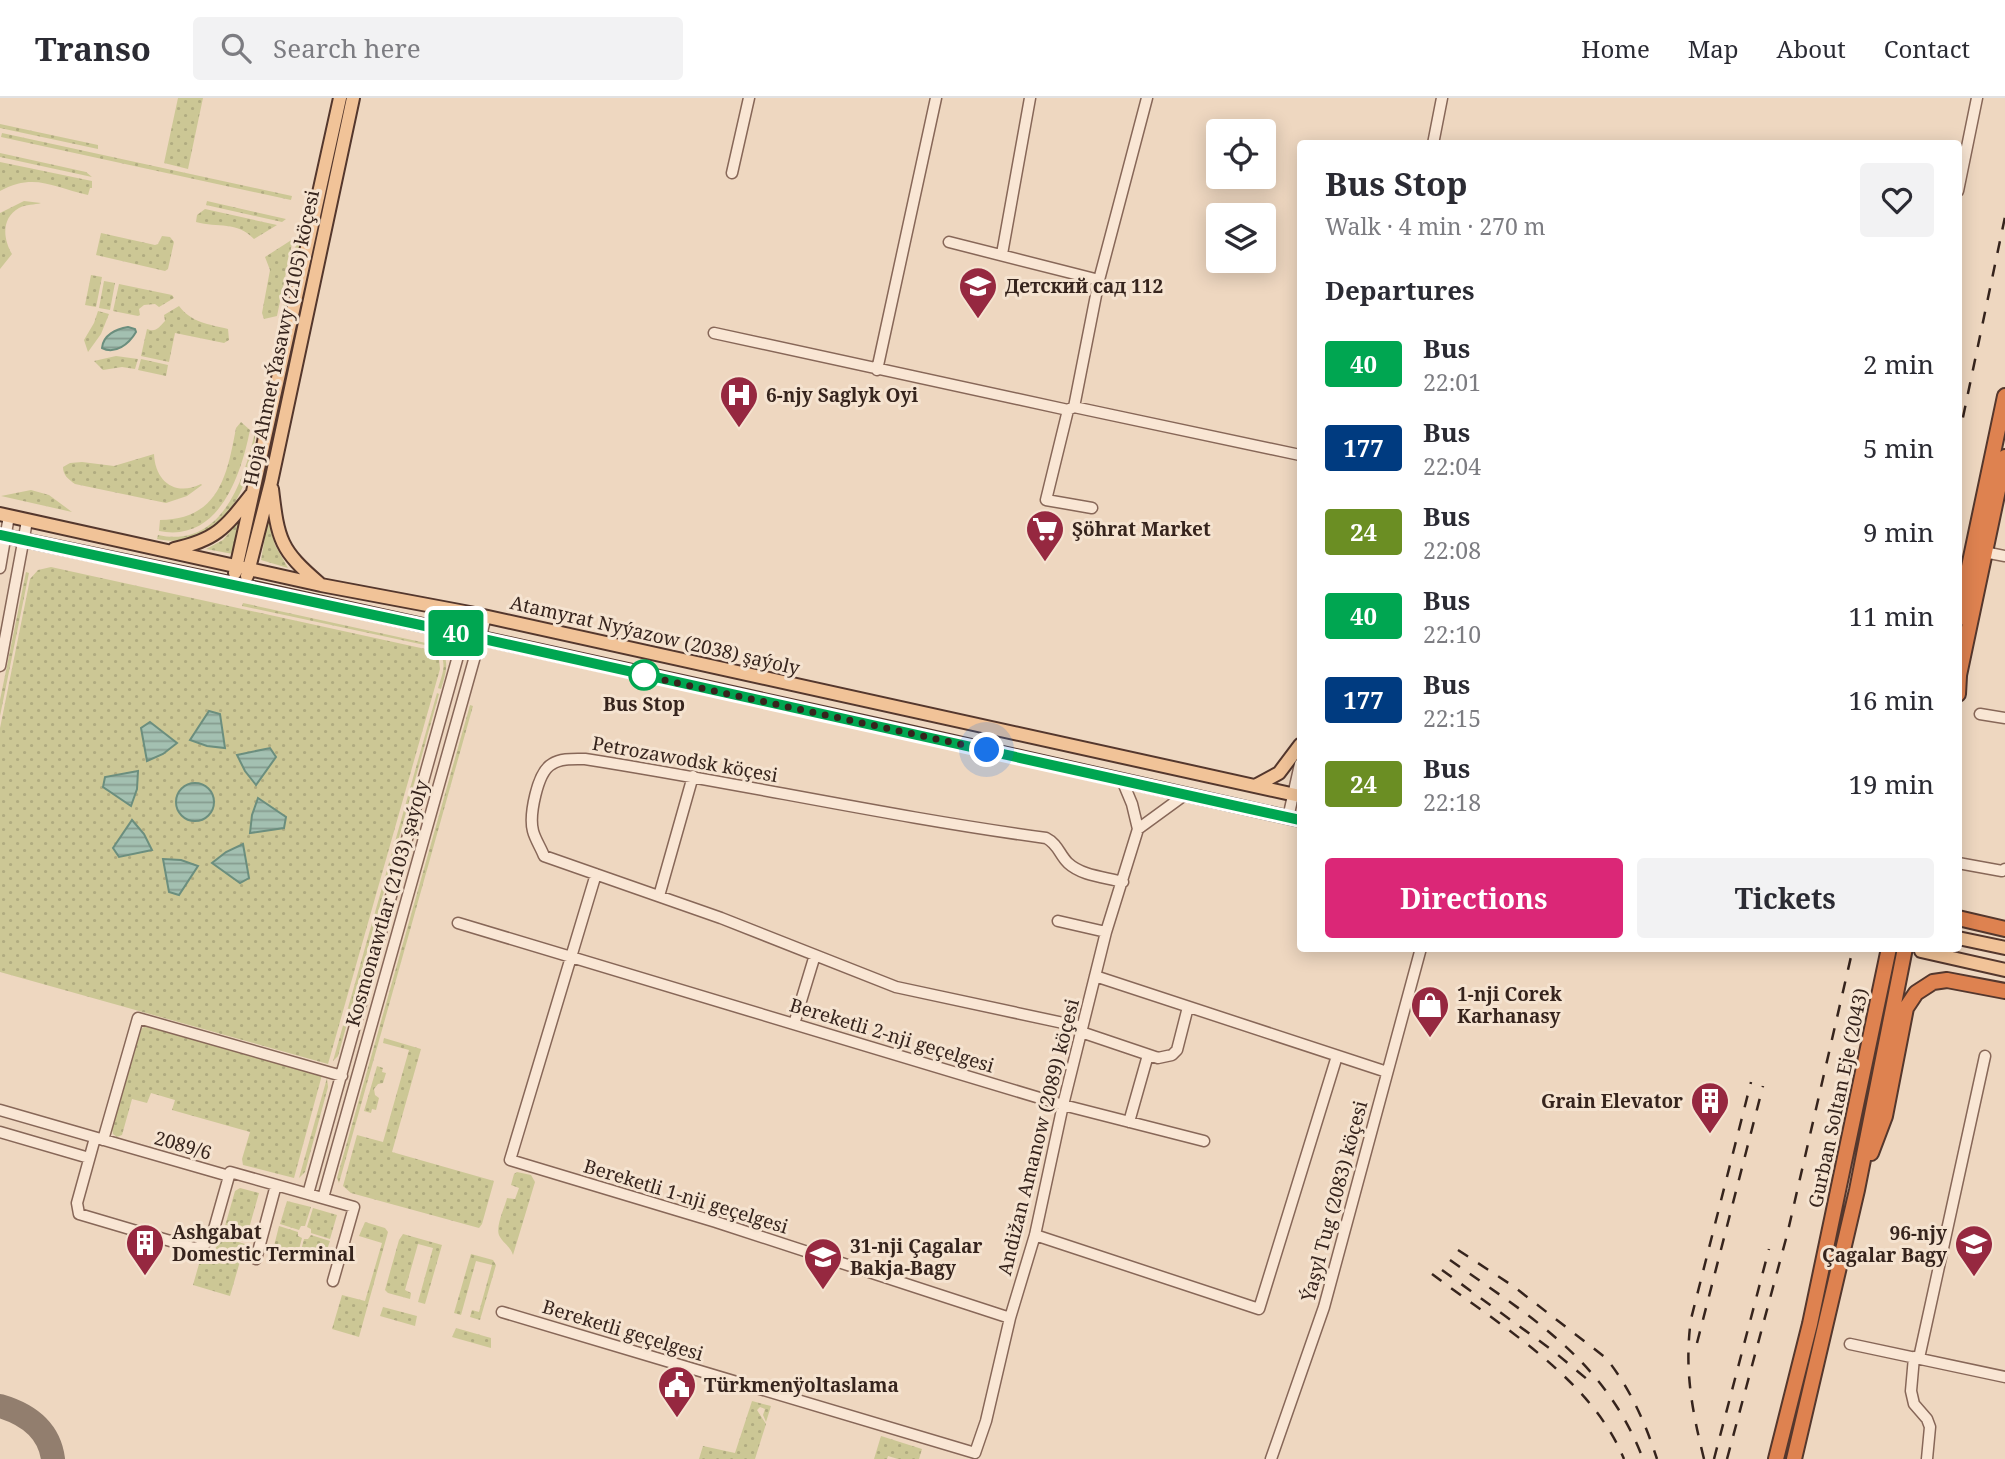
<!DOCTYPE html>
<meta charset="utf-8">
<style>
body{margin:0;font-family:"Noto Serif",serif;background:#f2f2f3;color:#2b2b33;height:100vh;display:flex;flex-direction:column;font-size:26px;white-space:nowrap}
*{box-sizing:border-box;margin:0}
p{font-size:23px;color:#7c7c81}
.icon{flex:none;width:38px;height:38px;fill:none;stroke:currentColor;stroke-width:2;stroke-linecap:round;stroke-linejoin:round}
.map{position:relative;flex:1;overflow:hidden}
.details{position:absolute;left:1297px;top:42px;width:665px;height:812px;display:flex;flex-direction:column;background:#fff;border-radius:7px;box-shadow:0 4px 18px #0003}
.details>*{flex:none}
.badge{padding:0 14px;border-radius:5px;font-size:24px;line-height:46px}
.fabs{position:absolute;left:1206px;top:21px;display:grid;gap:14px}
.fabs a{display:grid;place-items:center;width:70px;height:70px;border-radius:7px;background:#fff;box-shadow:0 4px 18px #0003;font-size:35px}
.you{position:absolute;width:35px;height:35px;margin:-18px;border:5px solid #fff;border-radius:50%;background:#1a73e8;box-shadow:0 0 0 10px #1a73e833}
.map>.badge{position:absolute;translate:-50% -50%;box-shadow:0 0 0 4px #fff}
h2{padding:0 28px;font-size:26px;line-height:63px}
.round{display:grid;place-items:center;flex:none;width:74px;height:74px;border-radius:7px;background:#f2f2f3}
.head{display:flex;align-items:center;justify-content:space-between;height:119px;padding:0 28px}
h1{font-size:33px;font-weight:700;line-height:52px}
.action{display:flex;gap:14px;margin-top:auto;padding:14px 28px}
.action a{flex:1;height:80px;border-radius:7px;background:#db2777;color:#fff;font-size:28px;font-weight:700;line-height:80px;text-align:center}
.action a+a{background:#f2f2f3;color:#2b2b33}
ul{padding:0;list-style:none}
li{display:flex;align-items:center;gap:21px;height:84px;padding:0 28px}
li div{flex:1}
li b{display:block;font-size:26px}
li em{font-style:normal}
li .badge{min-width:77px;font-weight:700;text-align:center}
header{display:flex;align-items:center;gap:42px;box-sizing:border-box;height:98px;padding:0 35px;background:#fff;border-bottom:2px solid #e1e1e2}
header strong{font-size:33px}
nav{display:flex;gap:38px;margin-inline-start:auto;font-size:24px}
.search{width:490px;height:63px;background:#f2f2f3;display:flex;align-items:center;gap:18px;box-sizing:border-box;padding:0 24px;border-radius:7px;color:#7c7c81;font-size:26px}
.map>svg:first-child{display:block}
.green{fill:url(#green-dots)}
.water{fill:url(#water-rules);stroke:#6b8e7e;stroke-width:2}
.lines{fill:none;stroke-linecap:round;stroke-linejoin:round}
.taxiway{stroke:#927e6e;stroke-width:24}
.minor-casing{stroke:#876758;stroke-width:13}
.major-casing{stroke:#54372d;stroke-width:16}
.highway-casing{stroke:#54372d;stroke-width:18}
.minor{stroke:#f9e6d4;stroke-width:10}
.major{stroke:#f1c398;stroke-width:12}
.highway{stroke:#de8250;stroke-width:14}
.rail{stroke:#36241d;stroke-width:2.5;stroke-dasharray:12 12;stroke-linecap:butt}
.line-casing{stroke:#fff;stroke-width:16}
.line{stroke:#00a651;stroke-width:10}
.walk{stroke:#36241d;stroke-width:7;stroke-dasharray:0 12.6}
.stop-dot{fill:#fff;stroke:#00a651;stroke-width:3.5}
.labels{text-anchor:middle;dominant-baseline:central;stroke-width:6;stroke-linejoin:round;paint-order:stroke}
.poi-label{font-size:19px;font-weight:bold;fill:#36241d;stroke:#f5e3d0;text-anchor:start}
.street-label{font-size:19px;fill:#36241d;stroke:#f5e3d0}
.stop-label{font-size:19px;font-weight:bold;fill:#36241d;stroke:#f5e3d0}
</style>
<header>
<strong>Transo</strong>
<div class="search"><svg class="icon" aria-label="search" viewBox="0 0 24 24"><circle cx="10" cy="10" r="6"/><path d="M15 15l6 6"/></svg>Search here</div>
<nav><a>Home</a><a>Map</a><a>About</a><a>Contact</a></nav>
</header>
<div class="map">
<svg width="2005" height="1361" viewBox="0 0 2005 1361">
<defs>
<pattern id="green-dots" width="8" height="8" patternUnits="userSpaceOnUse" patternTransform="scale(1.75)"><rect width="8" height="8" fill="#ccc795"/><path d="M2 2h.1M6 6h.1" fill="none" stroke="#b0ab80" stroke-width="1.8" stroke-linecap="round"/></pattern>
<pattern id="water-rules" width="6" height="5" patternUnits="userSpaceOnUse" patternTransform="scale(1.75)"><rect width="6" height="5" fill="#a3c0b1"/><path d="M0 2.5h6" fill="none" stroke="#869c8f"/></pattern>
</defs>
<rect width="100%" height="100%" fill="#eed7c0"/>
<!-- green -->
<path class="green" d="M178,0H203L188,71L164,65Z
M0,26L98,47V51L0,30Z
M2,35L292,98L291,102L1,39Z
M0,55L86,74L92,79L0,59Z
M0,64L92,83V90H90L88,97C54,90 35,74 0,93Z
M24,103L41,105C35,107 26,106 19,110C1,120 3,141 12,156L0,171V115Z
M207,103L286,121L282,124L206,107Z
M205,111L277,127L254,141C237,123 218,130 196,124L197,117Z
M101,135L155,147L158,146L162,138L170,139L174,144L168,171L165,173L96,157Z
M301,136L302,142L287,213L281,219L298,137Z
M293,141L277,218L264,221L262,215L270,172L265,159Z
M91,177L102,179L96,209L85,207Z
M104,183L115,185L110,212L99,210Z
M119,186L172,197L174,200L159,209L155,206L144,207L139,211L140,217L138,218L113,213Z
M179,208C192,225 208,226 228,231L229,242L224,245L175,235L169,264L141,258L147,231C156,235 159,229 165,223L164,217Z
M98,213L109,216L101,236L88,254L84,242L94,225Z
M116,258L138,261L135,271L122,269L103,272L94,263Z
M141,261L168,267L166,278L138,272Z
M241,324L250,332C241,377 219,445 159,433L160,422C219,421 227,378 236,330Z
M255,334C256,344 252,356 250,366C240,411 208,452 157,441L158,437C222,451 244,382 255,334Z
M154,356C155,383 175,399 201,386L202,387L187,398L166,405L75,386C68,381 63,377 63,369L70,365L82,364L114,368Z
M31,392L49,397L72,414L1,398Z
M243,418L233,456L206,451L223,442Z
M268,421L275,447L288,470L261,462Z
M51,469L430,552L439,561L440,571L328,966L0,874V630L30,481L38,472Z
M26,474L29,475L0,618V602Z
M243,505L435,547C452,559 446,574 441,591L438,590C443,574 449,562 434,549L242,508Z
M437,595L439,596L338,958L333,963Z
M470,607L473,608L339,1085L337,1080Z
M146,928L322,977L294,1080L243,1067L242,1061L250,1034L172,1012L175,1002L151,995L147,1005L132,1001L122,1037L117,1039L113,1036L112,1031L139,932Z
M384,940L421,951L392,1054L494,1083L482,1126L479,1130L351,1095L343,1088L357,1037L383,1044L409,952L383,945Z
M377,968L383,970L382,974L386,975L383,985L378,986L374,991L375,997L379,1000L376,1012L372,1011L371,1015L364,1013Z
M327,980L328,989L305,1074L299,1080Z
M517,1074L531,1077L535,1084L513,1157C510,1148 505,1147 500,1139C494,1131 505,1109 507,1100L515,1101L519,1090L511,1087L514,1076Z
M240,1090L259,1095L246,1141L223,1135L235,1093Z
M287,1103L311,1109L305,1128H301L299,1132L280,1126Z
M313,1110L337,1117L330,1141L311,1135V1131L307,1129Z
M365,1124L385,1130L388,1134L359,1239L332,1231L342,1197L365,1203L382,1145L359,1138Z
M279,1128L298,1134V1138L302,1140L297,1159L273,1152Z
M403,1136L442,1147L425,1206L418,1204L433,1150L418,1146L405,1192L411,1195L410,1201L388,1195L385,1192L399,1142Z
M311,1137L330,1143L322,1166L299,1160L304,1141H308Z
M222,1139L245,1146L230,1198L193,1187L201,1159L214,1153Z
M471,1156L493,1162L496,1167L480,1222L470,1219L472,1212L479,1214L492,1167L476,1163L461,1217L454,1215Z
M383,1209L417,1218L415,1228L380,1218Z
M456,1230L491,1240V1250L452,1239Z
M752,1303L771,1308L766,1324L763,1317L765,1311L760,1309L757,1312L766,1326L755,1361H699L703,1348L735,1355Z
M881,1338L922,1351L919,1361H898L888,1358L887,1361H874Z"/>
<!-- water -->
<path class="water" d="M128,229L135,231L136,234C129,246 115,257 102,250C103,237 116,231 128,229Z
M209,613L220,616L225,650L207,648L190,642Z
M150,624L177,645L163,656L147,663L141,630Z
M270,650L276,659L256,687L245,673L237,657Z
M138,673L137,691L131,708L103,689L105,679Z
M176 704a19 19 0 1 1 38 0a19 19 0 1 1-38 0Z
M258,700L286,719L284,730L250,735L252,717Z
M132,722L144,736L152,752L119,759L113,750Z
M243,746L249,780L240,785L212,765L226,754Z
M163,761L181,762L198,768L179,797L169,794Z"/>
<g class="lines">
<!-- taxiway -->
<path class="taxiway" d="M0,1308C27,1316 49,1331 53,1361"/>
<defs>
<path id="minor" d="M1433,46L1442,0
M732,75L749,0
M1958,93L1977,0
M949,144L1099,182
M1002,156L1030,0
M714,235L1068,312L1074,309L1300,357
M877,272L936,0
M1074,309L1099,182L1147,0
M1068,312L1046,402L1092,410
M1984,454L2005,458
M0,470L9,418
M0,568L27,423
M1980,616L2005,620
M1288,720L1300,666
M1138,731L1186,696
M1958,765L2002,773L2005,771
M596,776L510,1062L716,1124L1010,1220
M659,798L693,678
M1058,823L1106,834
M458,825L1063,1007L1204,1043
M1095,878L1387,974
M794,926L815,857
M1082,929L896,889L721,820L544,758C541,750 535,741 533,733C529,718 537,674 552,666C561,660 574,661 585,661C739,685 891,719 1046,740C1058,746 1059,756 1068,765C1082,778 1105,779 1123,784
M1081,934L1158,960L1172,957L1177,952L1188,909
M0,1012L229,1078
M1129,1024L1148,957
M0,1034L89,1060
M95,1040L77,1105L79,1116L194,1150L203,1148L212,1138L229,1078
M103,1042L138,920L342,978
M229,1078L230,1074L354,1109L333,1183
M308,1096L470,515
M323,1100L486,519
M1035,1137L1259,1211L1337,958
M256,1161L276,1087
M502,1214L975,1355L986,1323L1010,1220L1035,1137L1063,1007L1106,834L1138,731L1132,706L1122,682
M1850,1246L2005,1279
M1914,1259L1911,1293L1914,1306L1927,1321L1930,1329L1927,1361
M1919,1260L1985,958
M1271,1361L1324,1209L1421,850"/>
<path id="major" d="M272,391C278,442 280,452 320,486
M0,416L321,487L470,515L1300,698
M0,437L245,488L905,633L1300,722
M174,451C216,442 225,430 251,397
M235,475L340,0
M247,478L271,384L353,0
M1255,688L1279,675L1300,647
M1958,840L2005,850
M1921,853L2005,872"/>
<path id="highway" d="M1958,521L2005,298
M1958,582L2005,359
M1958,596L1959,578
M1958,820L2005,831
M1871,1055L1885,1018L1906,910L1916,895L1933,884L1947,882L2005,893
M1776,1361L1810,1226L1889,850
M1794,1361L1857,1092L1905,850"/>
</defs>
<!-- minor casing -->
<use href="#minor" class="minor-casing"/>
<!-- major casing -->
<use href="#major" class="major-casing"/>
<!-- highway casing -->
<use href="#highway" class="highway-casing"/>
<!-- minor -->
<use href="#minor" class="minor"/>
<!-- major -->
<use href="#major" class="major"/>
<!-- highway -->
<use href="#highway" class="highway"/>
<!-- rail -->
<path class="rail" d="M1958,343L2005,119
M1458,1152L1513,1188L1606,1260C1630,1290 1645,1324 1657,1361
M1450,1162C1531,1219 1606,1263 1643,1361
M1442,1172L1552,1252L1588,1282
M1432,1176C1499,1227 1591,1280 1624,1361
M1697,1245L1763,988
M1704,1361C1692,1312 1684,1272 1691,1221L1751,984
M1714,1361L1769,1151
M1727,1361L1787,1137L1853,850"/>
</g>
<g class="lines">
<defs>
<path id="line" d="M0,437L416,526L1300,722"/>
</defs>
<!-- line casing -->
<use href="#line" class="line-casing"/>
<!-- line -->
<use href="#line" class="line"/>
<!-- walk -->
<path class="walk" d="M644,577L636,576L987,652"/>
</g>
<!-- icons -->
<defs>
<symbol id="school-pin" viewBox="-11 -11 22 30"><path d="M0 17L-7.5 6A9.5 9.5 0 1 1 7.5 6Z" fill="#962840" stroke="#f5e3d0"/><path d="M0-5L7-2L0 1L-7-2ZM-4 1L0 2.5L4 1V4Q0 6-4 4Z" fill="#fff"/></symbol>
<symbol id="hospital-pin" viewBox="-11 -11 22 30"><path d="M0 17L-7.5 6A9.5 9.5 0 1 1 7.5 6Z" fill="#962840" stroke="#f5e3d0"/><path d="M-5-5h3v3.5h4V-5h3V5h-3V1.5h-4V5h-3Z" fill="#fff"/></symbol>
<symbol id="supermarket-pin" viewBox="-11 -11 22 30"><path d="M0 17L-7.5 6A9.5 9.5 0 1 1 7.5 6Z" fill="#962840" stroke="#f5e3d0"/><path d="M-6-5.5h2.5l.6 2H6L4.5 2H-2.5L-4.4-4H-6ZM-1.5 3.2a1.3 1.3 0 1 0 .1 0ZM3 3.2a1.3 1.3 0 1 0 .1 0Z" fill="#fff"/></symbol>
<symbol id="shop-pin" viewBox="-11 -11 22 30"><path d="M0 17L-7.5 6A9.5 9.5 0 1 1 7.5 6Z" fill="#962840" stroke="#f5e3d0"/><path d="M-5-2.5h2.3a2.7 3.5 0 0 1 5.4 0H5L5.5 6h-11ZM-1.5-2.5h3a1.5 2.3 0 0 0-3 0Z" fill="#fff"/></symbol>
<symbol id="building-pin" viewBox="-11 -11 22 30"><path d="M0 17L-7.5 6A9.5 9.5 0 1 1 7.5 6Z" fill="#962840" stroke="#f5e3d0"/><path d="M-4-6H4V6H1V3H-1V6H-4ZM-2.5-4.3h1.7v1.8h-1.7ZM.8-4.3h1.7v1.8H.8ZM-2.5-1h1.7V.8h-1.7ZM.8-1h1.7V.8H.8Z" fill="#fff"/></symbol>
<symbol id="civic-pin" viewBox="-11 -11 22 30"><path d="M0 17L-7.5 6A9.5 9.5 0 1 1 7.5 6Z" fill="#962840" stroke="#f5e3d0"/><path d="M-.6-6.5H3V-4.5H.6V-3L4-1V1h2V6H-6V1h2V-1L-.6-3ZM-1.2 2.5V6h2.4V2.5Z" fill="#fff"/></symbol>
</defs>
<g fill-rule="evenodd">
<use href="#school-pin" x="956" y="166" width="44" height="60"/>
<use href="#hospital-pin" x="717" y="275" width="44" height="60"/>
<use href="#supermarket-pin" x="1023" y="409" width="44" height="60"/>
<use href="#shop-pin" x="1408" y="885" width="44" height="60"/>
<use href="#building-pin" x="1688" y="981" width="44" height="60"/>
<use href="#building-pin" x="123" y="1123" width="44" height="60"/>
<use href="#school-pin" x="1952" y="1124" width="44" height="60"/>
<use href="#school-pin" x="801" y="1137" width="44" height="60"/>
<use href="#civic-pin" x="655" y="1265" width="44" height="60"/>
</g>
<!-- markers -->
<circle class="stop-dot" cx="644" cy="577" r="14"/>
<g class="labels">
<!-- poi labels -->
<g class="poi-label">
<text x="1005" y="188">Детский сад 112</text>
<text x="766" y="297">6-njy Saglyk Oyi</text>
<text x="1072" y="431">Şöhrat Market</text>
<text x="1457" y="896">1-nji Corek<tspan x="1457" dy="22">Karhanasy</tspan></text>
<text x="1683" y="1003" text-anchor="end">Grain Elevator</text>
<text x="172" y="1134">Ashgabat<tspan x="172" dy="22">Domestic Terminal</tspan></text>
<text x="1947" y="1135" text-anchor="end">96-njy<tspan x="1947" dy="22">Çagalar Bagy</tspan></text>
<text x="850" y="1148">31-nji Çagalar<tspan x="850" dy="22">Bakja-Bagy</tspan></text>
<text x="704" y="1287">Türkmenÿoltaslama</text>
</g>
<!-- street labels -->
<g class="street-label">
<text transform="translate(281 240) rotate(-78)">Hoja Ahmet Ýasawy (2105) köçesi</text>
<text transform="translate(655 537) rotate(13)">Atamyrat Nyýazow (2038) şaýoly</text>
<text transform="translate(685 661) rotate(10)">Petrozawodsk köçesi</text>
<text transform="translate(387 805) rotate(-74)">Kosmonawtlar (2103) şaýoly</text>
<text transform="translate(892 937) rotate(17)">Bereketli 2-nji geçelgesi</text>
<text transform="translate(1838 1000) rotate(-78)">Gurban Soltan Eje (2043)</text>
<text transform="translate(1038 1039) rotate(-76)">Andižan Amanow (2089) köçesi</text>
<text transform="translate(183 1047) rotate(16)">2089/6</text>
<text transform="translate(686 1098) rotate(17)">Bereketli 1-nji geçelgesi</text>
<text transform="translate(1334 1103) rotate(-75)">Ýaşyl Tug (2083) köçesi</text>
<text transform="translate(623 1232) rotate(17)">Bereketli geçelgesi</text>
</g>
<!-- stop labels -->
<g class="stop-label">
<text x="644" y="606">Bus Stop</text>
</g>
</g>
</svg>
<div class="fabs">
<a><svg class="icon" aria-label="locate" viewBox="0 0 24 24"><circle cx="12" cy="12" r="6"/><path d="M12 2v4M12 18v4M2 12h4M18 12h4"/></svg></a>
<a><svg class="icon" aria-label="layers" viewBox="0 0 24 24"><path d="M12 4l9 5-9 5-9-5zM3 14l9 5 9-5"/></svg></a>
</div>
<div class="you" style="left:987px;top:652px"></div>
<b class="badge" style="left:456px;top:535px;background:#00a651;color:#fff">40</b>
<section class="details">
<div class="head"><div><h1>Bus Stop</h1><p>Walk · 4 min · 270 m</p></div><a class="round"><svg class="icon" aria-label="heart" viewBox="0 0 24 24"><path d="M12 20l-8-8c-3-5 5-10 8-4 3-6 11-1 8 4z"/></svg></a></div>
<h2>Departures</h2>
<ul>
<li><span class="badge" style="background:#00a651;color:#fff">40</span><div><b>Bus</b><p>22:01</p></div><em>2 min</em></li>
<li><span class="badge" style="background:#003b80;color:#fff">177</span><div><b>Bus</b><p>22:04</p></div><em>5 min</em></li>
<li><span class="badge" style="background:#6b8e23;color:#fff">24</span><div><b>Bus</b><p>22:08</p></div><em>9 min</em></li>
<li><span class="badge" style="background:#00a651;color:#fff">40</span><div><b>Bus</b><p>22:10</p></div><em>11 min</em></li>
<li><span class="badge" style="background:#003b80;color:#fff">177</span><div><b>Bus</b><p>22:15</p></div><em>16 min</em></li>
<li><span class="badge" style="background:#6b8e23;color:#fff">24</span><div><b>Bus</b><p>22:18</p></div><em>19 min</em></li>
</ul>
<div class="action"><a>Directions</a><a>Tickets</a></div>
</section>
</div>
